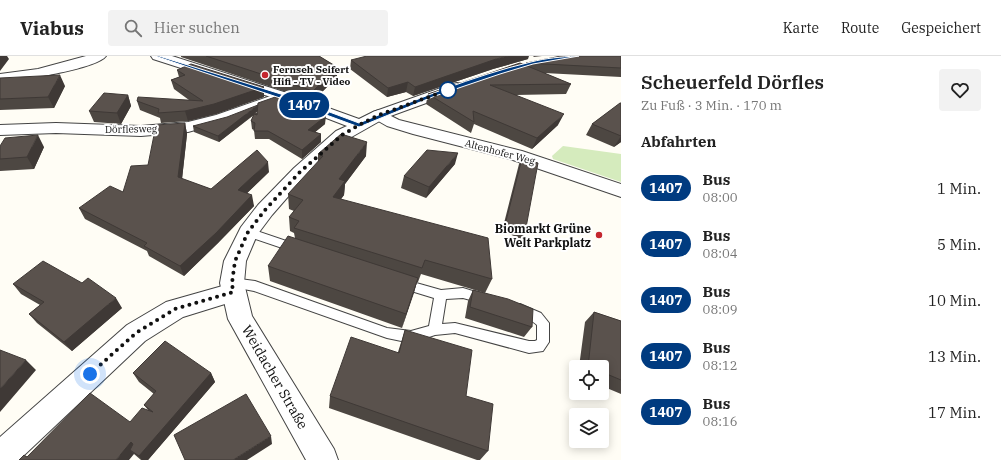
<!DOCTYPE html>
<html lang="de">
<meta charset="utf-8">
<style>
body{margin:0;font-family:"IBM Plex Serif",serif;background:#f2f2f2;color:#222;height:100vh;display:flex;flex-direction:column;font-size:15px;white-space:nowrap}
*{box-sizing:border-box;margin:0}
p{font-size:13px;color:#767676}
.icon{flex:none;width:22px;height:22px;fill:none;stroke:currentColor;stroke-width:2;stroke-linecap:round;stroke-linejoin:round}
.map{position:relative;flex:1;overflow:hidden}
.details{display:flex;flex-direction:column;background:#fff;width:380px}
.details>*{flex:none}
.badge{padding:0 8px;border-radius:13px;font-size:14px;line-height:26px}
.tools{position:absolute;left:569px;top:304px;display:grid;gap:8px}
.tools a{display:grid;place-items:center;width:40px;height:40px;border-radius:4px;background:#fff;box-shadow:0 2px 10px #0003;font-size:20px}
.you{position:absolute;width:20px;height:20px;margin:-10px;border:3px solid #fff;border-radius:50%;background:#1a73e8;box-shadow:0 0 0 6px #1a73e833}
.map>.badge{position:absolute;translate:-50% -50%;box-shadow:0 0 0 2px #fff}
h2{padding:0 20px;font-size:15px;line-height:36px}
.round{display:grid;place-items:center;flex:none;width:42px;height:42px;border-radius:4px;background:#f2f2f2}
.head{display:flex;align-items:center;justify-content:space-between;height:68px;padding:0 20px}
h1{font-size:19px;font-weight:600;line-height:30px}
ul{padding:0;list-style:none}
li{display:flex;align-items:center;gap:12px;height:56px;padding:0 20px}
li div{flex:1}
li b{display:block;font-size:15px}
li em{font-style:normal}
li .badge{min-width:44px;font-weight:700;text-align:center}
header{display:flex;align-items:center;gap:24px;box-sizing:border-box;height:56px;padding:0 20px;background:#fff;border-bottom:1px solid #e0e0e0}
header strong{font-size:19px}
nav{display:flex;gap:22px;margin-inline-start:auto;font-size:14px}
.search{width:280px;height:36px;background:#f2f2f2;display:flex;align-items:center;gap:10px;box-sizing:border-box;padding:0 14px;border-radius:4px;color:#767676;font-size:15px}
main{display:flex;flex:1;min-height:0}
.map>svg:first-child{display:block}
.green{fill:#d5ebbd}
.lines{fill:none;stroke-linecap:round;stroke-linejoin:round}
.service-casing{stroke:#444;stroke-width:2}
.minor-casing{stroke:#444;stroke-width:2}
.tertiary-casing{stroke:#444;stroke-width:2}
.service{fill:#fff;fill-rule:evenodd}
.minor{fill:#fff;fill-rule:evenodd}
.tertiary{fill:#fff;fill-rule:evenodd}
.wall{fill:#4d4742}
.shaded-wall{fill:#3f3936}
.building{fill:#5a524d;stroke:#3f3936}
.line{fill:#003b80;stroke:#fff}
.walk{stroke:#111;stroke-width:4;stroke-dasharray:0 7.2}
.poi-dot{fill:#c4262e;stroke:#fff;stroke-width:1.5}
.stop-dot{fill:#fff;stroke:#003b80;stroke-width:2}
.labels{text-anchor:middle;dominant-baseline:central;stroke-width:4;stroke-linejoin:round;paint-order:stroke}
.far-poi-label{font-size:10px;font-weight:bold;fill:#111;stroke:#fff;text-anchor:start}
.far-street-label{font-size:10px;fill:#111;stroke:#fff}
.poi-label{font-size:12px;font-weight:bold;fill:#111;stroke:#fff;text-anchor:end}
.near-street-label{font-size:14px;fill:#111;stroke:#fff}
</style>
<header>
<strong>Viabus</strong>
<div class="search"><svg class="icon" aria-label="search" viewBox="0 0 24 24"><circle cx="10" cy="10" r="6"/><path d="M15 15l6 6"/></svg>Hier suchen</div>
<nav><a>Karte</a><a>Route</a><a>Gespeichert</a></nav>
</header>
<main>
<div class="map">
<svg width="621" height="404" viewBox="0 0 621 404">
<rect width="100%" height="100%" fill="#fffdf5"/>
<!-- green -->
<path class="green" d="M563,90L621,98V126L553,103L552,100Z"/>
<g class="lines">
<defs>
<path id="service" d="M248,172L301,190L302,193L301,196L297,197L244,179L243,176L244,173Z
M232,222L255,225L387,272L411,275L429,270L434,242L398,231L396,228L398,225L402,223L441,234L463,232L489,240L491,243L489,246L485,248L463,242L446,243L442,268L455,267L529,285H535L537,284V269C530,262 518,261 514,253L516,249L520,248L541,257L549,267V286L543,295L529,297L455,277L435,279L411,287L387,282L254,235L228,230L226,227L228,224Z"/>
<path id="minor" d="M86,0H106C97,13 18,25 0,26V18L38,13Z
M282,36L287,37L289,40L287,43L228,65L188,76L141,80L56,77L0,79V69L56,67L141,70L188,66L216,59Z
M379,54L399,64L522,95L621,128V141L510,103L413,78L387,70L373,62L371,59L373,56Z
M233,227L241,229L245,236L241,243L183,261L145,285L19,404H0V381L127,269L166,246Z"/>
<path id="tertiary" d="M151,0H172L287,37L359,63L373,56L452,28L457,27L462,28L464,31L462,34L385,62L348,83L306,120L272,159L257,179L246,205L244,227L252,260L334,393L338,404H306L228,263L220,227L224,205L241,171L258,149L294,112L336,75L347,70L277,43L153,3Z"/>
</defs>
<!-- service casing -->
<use href="#service" class="service-casing"/>
<!-- minor casing -->
<use href="#minor" class="minor-casing"/>
<!-- tertiary casing -->
<use href="#tertiary" class="tertiary-casing"/>
<!-- service -->
<use href="#service" class="service"/>
<!-- minor -->
<use href="#minor" class="minor"/>
<!-- tertiary -->
<use href="#tertiary" class="tertiary"/>
</g>
<!-- wall -->
<path class="wall" d="M181,0H319L337,11V21L313,45L181,1Z
M621,0V21L544,17L571,28L566,38L516,39L558,69L532,93L474,68L471,77L426,48L428,38L525,10L526,7Z
M528,3L493,13L413,40L406,36L387,41L350,13L351,4Z
M177,14L264,31V41L216,58L188,65L161,67L160,62L140,54L137,45L189,44L174,33L171,24L179,21Z
M0,22L65,30L54,52L0,54Z
M128,39L131,50L121,68L94,66L89,55Z
M302,47L303,51L325,68L315,76L321,78V86L302,103L269,83H255L254,74L252,73L251,65L254,59L219,86L194,76L193,70Z
M621,47V86L614,91L586,79L592,68Z
M185,67L187,78L182,123L211,133L269,116L247,137L254,150L218,187L184,220L149,200L147,195L85,163L79,152L123,136L148,109Z
M0,90L44,91L34,113L0,115Z
M318,98L366,100L345,128L344,139L341,143L492,223L485,237L421,218L418,226H417L402,272L270,225L268,210L295,182L294,177L290,175L289,161L294,155L289,153L288,138L318,106Z
M522,102L525,177L521,183L502,175L519,108Z
M455,108L426,142L401,132L404,120Z
M13,228L122,252L72,295L37,267L29,258L40,249L21,238Z
M473,234L532,271L524,281L465,262L468,245Z
M594,256L621,265V338L602,330V311H579L585,266Z
M405,274L466,340L488,395L480,404H477L329,352L330,340L398,296Z
M133,317H211L215,326L148,404H141L134,398L19,404L24,399L27,401L130,366L148,354L144,349L154,338L139,326Z"/>
<!-- shaded-wall -->
<path class="shaded-wall" d="M0,0H7L9,3L0,15Z
M508,0H529L528,3L493,13L413,40L415,31L496,3Z
M534,0H542L533,1Z
M337,11V21L313,45V35Z
M60,19L65,30L54,52L48,41Z
M408,26L406,36L387,41L388,32Z
M264,31V41L216,58L188,65L185,55Z
M128,39L131,50L121,68L117,57Z
M302,47L303,55L299,50Z
M258,49V55L219,86L218,80Z
M564,58L558,69L532,93L537,82Z
M326,60L325,68L308,82V74Z
M185,67L187,78L181,132L178,121Z
M321,78V86L302,103V94Z
M38,79L44,91L34,113L27,101Z
M621,80V86L614,91Z
M367,86L366,100L345,128L344,139L332,155L333,141L339,123Z
M458,97L455,108L426,142L429,131Z
M268,106L269,116L240,144L238,134Z
M252,139L254,150L218,187L184,220L180,210Z
M418,222L414,237L402,272L406,258Z
M116,242L122,252L72,295L64,286Z
M26,304L36,314L0,356V333Z
M211,317L215,326L148,404H142L139,400Z
M271,380L272,388L247,404H233Z
M131,386L137,394H130L134,398L129,404H116Z"/>
<!-- building -->
<path class="building" d="M206,0H319L337,11L313,35Z
M367,0H508L496,3L415,31L408,26L388,32L351,4Z
M561,0H621V12L526,7Z
M520,7L571,28L490,29L564,58L537,82L473,55L474,66L428,38Z
M191,8L264,31L214,48L185,55L158,57L159,53L137,45L138,41L203,45L171,24L185,19L177,14Z
M60,19L48,41L0,43V22Z
M104,37L128,39L117,57L89,55Z
M281,39L302,47L299,50L326,60L308,74L321,78L302,94L268,75H254L255,67L251,65L254,58L257,59L258,47Z
M620,47H621V80L592,68Z
M258,49L218,80L193,70L227,61Z
M185,67L178,121L211,133L257,94L268,106L238,134L252,139L216,177L180,210L144,190L147,187L79,152L110,130L123,136L131,110L148,109L156,69Z
M341,78L367,86L339,123L345,125L333,141L488,182L492,223L425,204L422,212L294,172L299,165L289,161L303,144L288,138L323,100L318,98Z
M38,79L27,101L0,103V90L5,82Z
M427,94L458,97L429,131L404,120Z
M522,102L538,107L525,177L505,169Z
M288,180L418,222L406,258L268,210Z
M43,205L82,227L88,222L116,242L64,286L29,258L44,246L13,228Z
M473,234L508,243L533,253L532,271L470,251Z
M594,256L621,265V324L602,316V311H588Z
M405,274L472,294L466,340L493,348L488,395L330,340L351,281L399,297Z
M165,285L211,317L139,400L130,394L133,388L131,386L116,404H19L24,399L27,401L90,337L130,366L142,352L153,356L144,349L156,335L133,317Z
M0,294L26,304L0,333Z
M246,338L271,380L233,404H185L174,379Z"/>
<!-- line -->
<path class="line" d="M155,0H159L284,39L359,67C415,44 472,20 531,6C546,2 561,1 576,0H579L533,8L500,18L435,40L359,71L280,42Z"/>
<g class="lines">
<!-- walk -->
<path class="walk" d="M90,318L136,277L175,253L233,236L232,227L235,205L248,176L265,154L300,116L342,79L359,69L379,59L448,34"/>
</g>
<!-- markers -->
<g class="poi-dot">
<circle cx="265" cy="19" r="4"/>
<circle cx="599" cy="179" r="4"/>
</g>
<circle class="stop-dot" cx="448" cy="34" r="8"/>
<g class="labels">
<!-- far-poi labels -->
<g class="far-poi-label">
<text x="273" y="13">Fernseh Seifert<tspan x="273" dy="12">Hifi - TV - Video</tspan></text>
</g>
<!-- far-street labels -->
<g class="far-street-label">
<text transform="translate(131 73) rotate(-1)">Dörflesweg</text>
<text transform="translate(500 96) rotate(15)">Altenhofer Weg</text>
</g>
<!-- poi labels -->
<g class="poi-label">
<text x="591" y="172">Biomarkt Grüne<tspan x="591" dy="14">Welt Parkplatz</tspan></text>
</g>
<!-- near-street labels -->
<g class="near-street-label">
<text transform="translate(275 321) rotate(60)">Weidacher Straße</text>
</g>
</g>
</svg>
<div class="tools">
<a><svg class="icon" aria-label="locate" viewBox="0 0 24 24"><circle cx="12" cy="12" r="6"/><path d="M12 2v4M12 18v4M2 12h4M18 12h4"/></svg></a>
<a><svg class="icon" aria-label="layers" viewBox="0 0 24 24"><path d="M12 4l9 5-9 5-9-5zM3 14l9 5 9-5"/></svg></a>
</div>
<div class="you" style="left:90px;top:318px"></div>
<b class="badge" style="left:304px;top:49px;background:#003b80;color:#fff">1407</b>
</div>
<section class="details">
<div class="head"><div><h1>Scheuerfeld Dörfles</h1><p>Zu Fuß · 3 Min. · 170 m</p></div><a class="round"><svg class="icon" aria-label="heart" viewBox="0 0 24 24"><path d="M12 20l-8-8c-3-5 5-10 8-4 3-6 11-1 8 4z"/></svg></a></div>
<h2>Abfahrten</h2>
<ul>
<li><span class="badge" style="background:#003b80;color:#fff">1407</span><div><b>Bus</b><p>08:00</p></div><em>1 Min.</em></li>
<li><span class="badge" style="background:#003b80;color:#fff">1407</span><div><b>Bus</b><p>08:04</p></div><em>5 Min.</em></li>
<li><span class="badge" style="background:#003b80;color:#fff">1407</span><div><b>Bus</b><p>08:09</p></div><em>10 Min.</em></li>
<li><span class="badge" style="background:#003b80;color:#fff">1407</span><div><b>Bus</b><p>08:12</p></div><em>13 Min.</em></li>
<li><span class="badge" style="background:#003b80;color:#fff">1407</span><div><b>Bus</b><p>08:16</p></div><em>17 Min.</em></li>
</ul>
</section>
</main>
